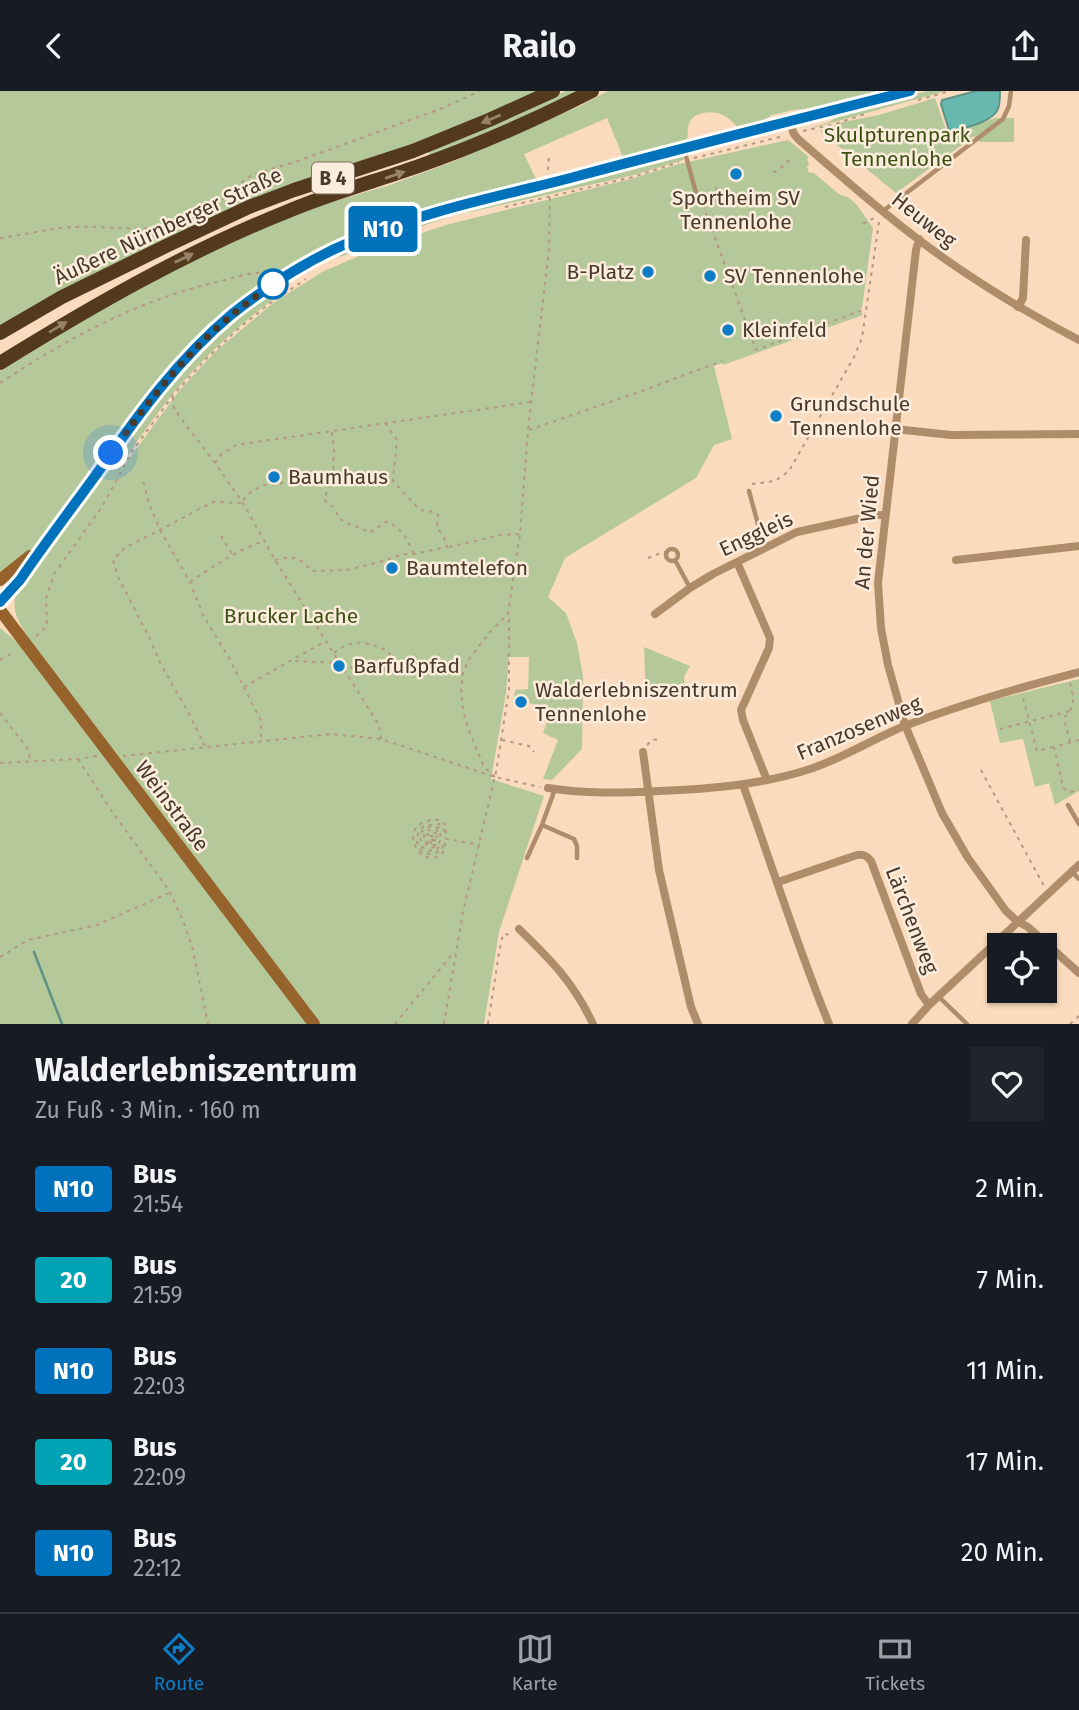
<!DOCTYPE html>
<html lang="de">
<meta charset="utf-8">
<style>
body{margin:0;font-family:"Fira Sans",sans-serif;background:#20242c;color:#f1f3f6;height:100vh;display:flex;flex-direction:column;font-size:26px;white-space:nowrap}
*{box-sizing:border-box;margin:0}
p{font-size:23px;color:#9ea1a6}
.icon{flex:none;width:38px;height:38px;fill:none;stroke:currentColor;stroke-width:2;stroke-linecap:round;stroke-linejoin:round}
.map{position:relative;height:933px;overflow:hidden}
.panel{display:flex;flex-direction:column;background:#171b24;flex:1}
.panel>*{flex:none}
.badge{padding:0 14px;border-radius:5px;font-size:24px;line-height:46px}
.controls{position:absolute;left:987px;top:842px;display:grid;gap:14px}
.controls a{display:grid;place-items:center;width:70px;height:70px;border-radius:0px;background:#171b24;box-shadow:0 2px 5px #0004;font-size:35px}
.you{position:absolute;width:35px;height:35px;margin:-18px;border:5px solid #fff;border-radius:50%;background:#1a73e8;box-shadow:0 0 0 10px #1a73e833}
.map>.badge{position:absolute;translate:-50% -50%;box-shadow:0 0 0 4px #fff}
.round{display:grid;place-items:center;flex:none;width:74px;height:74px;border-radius:0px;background:#20242c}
.head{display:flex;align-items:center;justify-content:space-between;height:119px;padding:0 35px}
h1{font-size:33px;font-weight:700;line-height:52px}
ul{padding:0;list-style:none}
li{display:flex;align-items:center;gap:21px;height:91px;padding:0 35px}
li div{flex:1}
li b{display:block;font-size:26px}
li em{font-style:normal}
li .badge{min-width:77px;font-weight:700;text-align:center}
header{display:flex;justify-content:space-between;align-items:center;height:91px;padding:0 35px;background:#171b24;font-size:32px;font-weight:700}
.menu{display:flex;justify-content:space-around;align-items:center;height:98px;border-top:2px solid #363941;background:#171b24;font-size:19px;color:#9ea1a6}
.menu a{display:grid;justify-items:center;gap:4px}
.menu .on{color:#0e7dc7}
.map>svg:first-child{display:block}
.green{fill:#b4c899}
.water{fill:#67b8af;stroke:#5e9287;stroke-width:2}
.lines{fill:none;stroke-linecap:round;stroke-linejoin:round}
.stream{stroke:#5e9287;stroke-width:2.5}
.path{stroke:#b39981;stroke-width:2;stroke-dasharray:3.5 5;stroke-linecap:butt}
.lane{stroke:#af8d6b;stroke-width:4.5}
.street{stroke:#af8d6b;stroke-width:8}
.secondary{stroke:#95632b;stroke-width:12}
.highway{stroke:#53391d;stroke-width:14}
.oneway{fill:#978169}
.line-casing{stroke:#fff;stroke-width:16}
.line{stroke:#0072bc;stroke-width:10}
.walk{stroke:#49392a;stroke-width:7;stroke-dasharray:0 12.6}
.poi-dot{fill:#0e7dc7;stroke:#fcecdc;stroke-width:2.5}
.stop-dot{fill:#fff;stroke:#0072bc;stroke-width:3.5}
.labels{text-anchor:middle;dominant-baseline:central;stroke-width:5;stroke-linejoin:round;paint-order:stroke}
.shield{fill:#fcecdc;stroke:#7f6f5f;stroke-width:2}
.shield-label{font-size:19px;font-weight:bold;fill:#49392a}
.park-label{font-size:21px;fill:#3c5013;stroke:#fcecdc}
.poi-label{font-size:21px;fill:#49392a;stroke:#fcecdc;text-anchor:start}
.street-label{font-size:21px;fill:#49392a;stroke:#fcecdc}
</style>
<header><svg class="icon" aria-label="back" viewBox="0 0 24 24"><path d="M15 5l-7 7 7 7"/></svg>Railo<svg class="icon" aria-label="share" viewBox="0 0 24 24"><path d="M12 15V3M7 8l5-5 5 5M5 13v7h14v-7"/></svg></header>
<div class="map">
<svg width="1079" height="933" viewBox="0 0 1079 933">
<rect width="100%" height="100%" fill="#fbdbbd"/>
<!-- green -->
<path class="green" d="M0,0H540L408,56L371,69L0,235Z
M566,0H580L500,37L430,65L428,60Z
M608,0H886L822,16L793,19L772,24L762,30L738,37C734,33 730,28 725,25C716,19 693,19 689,33C687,38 688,45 687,50L623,66L607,27L524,63L536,88L350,146L322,158L274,187L269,186L262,190L263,194L237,214L26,465L6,479L0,481V280L81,230L175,178L252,141L322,114L390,94L452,71L582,14Z
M927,0H946L805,39L829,31L846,21Z
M935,7L948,45L995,27H1014V51H980L974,45L896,102L820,40L843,31L879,24Z
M788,49L809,66L807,68L809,73L807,76L809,82H814L840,104L848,106L857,114L873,137L862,217L860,218L863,224L723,274L722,272L714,275L732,348L714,354L696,387L565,467L548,506L566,522L577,552L583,585L582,658L552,689L543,688L558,649L543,642L552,618L514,608L515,599L528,598L529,566H509L506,602L491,688L544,705L499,841L484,933H321L29,548C19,531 9,518 18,498L153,314L178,283L222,239L270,202L272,205L287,195L288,197C235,236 187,280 149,334C139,348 127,364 120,380L179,300L216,260L272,213L322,181L382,155L446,134L631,88L675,74Z
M681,63L684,68L683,69L634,84L452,125L382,149L340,166L339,162L403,136Z
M0,537L17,551L308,933H0Z
M644,556L690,575L684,586L685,598L646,606Z
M1079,588V700L1055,714L1049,692L1035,696L1023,648L1000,652L990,610Z"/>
<!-- water -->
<path class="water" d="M976,0H1000C1000,5 1000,13 998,18C993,31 964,37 952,41L949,39L941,13L942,9Z"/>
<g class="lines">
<!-- stream -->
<path class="stream" d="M34,861L62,933"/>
<!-- path -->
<path class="path" d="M918,9L950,0
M803,40L835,33L865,23
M694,67L784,45
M548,79L549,64
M773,81L777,80L791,68
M703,114L756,259L865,218
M704,114L719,109L715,93
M505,116L633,86L679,71
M863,133L874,127
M0,147C25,144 49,137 74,136C116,134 151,145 191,127C202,122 213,116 223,108C233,100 241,91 252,84L301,69L440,18L480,0
M0,292C72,245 140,208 225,189C238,186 255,179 267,183
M173,306L174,318L214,371
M529,339L642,300L722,270
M332,341C332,348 334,354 334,360C333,370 333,375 334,386L332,388
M143,391L145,394L147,407L160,439L190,491L203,524L229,567L261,630V650
M752,393L775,390L789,380L854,266L862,247L879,131
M221,445L232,463
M449,456L500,444L519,443
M648,467L663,461H667
M275,469C294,464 299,466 312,480L347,479L383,470L404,463H414L447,456L444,446L437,436L438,424L434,421L420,419L393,390L397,349L386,333
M190,491C214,475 237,459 264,450
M36,545L47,535L46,507L54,483L102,416L131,362L174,303L206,268L238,238L269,213L306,188
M334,562C354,546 366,551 388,560L391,566C383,595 361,573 343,577
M0,569L15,561
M295,570L338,572
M244,596L324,551
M1023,607L1037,660L1053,656
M0,622L27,657L31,671
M1000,638L1070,620
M381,648L379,634L275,469L243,412L215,372L219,365L236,354L531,311
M502,649L529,655L534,661
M1079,649L1054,656L1063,697L1069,701L1079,699
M1070,651L1064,627C1076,614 1074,609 1070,592
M647,654L652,649L661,648
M205,655L188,621L160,572L150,548L118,486L113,469L126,456L160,439L201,417L214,411L243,412L245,406L252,400L264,394H278L293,386L312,384L325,385L332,389L324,408L326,411L335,417C341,438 354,431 369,442L386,431H390L404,443L414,463
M123,665L331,643L381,648L495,686L540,696
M78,668L111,719L170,801L184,832L192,855L208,933
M0,672L78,668L97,665
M981,679L1044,795
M495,686L484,676L468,637L463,619L461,598L463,582L469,568L490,541L508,523L520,443L528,339L549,158L550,102
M433,748L437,750L436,754H429L426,749L427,744L431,741L436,742L437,744L430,745L429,747L431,752H435L431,747L439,745L437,739H428L424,743V749L427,755C434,758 436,756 440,750L445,751C445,757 445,762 438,765C416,777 394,726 441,729L446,735V744L442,735L439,733L424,735C405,751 428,775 443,756L442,753L437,758L429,760L422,756L420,744C423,736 431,734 439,737L440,744L442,747L480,754
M0,866L28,849L97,834L169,802
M395,933L454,861
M444,933L463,821L496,681L509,599V524
M488,933L499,862L503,843L513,844
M1070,933L1079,925"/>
<!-- lane -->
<path class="lane" d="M684,58L698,109
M883,120L1003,28L1009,15L1011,0
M749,400L762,448L766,457
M666 464a6 6 0 1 1 12 0a6 6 0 1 1-12 0Z
M675,469L690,497
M1068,714L1079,733
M542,734L574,748L577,755V767
M527,767L542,734L555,698
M1072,781L1079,788
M939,906L967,933"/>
<!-- street -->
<path class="street" d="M789,30L794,43L798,48C851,94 905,142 964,181C1001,206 1039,228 1079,249
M919,148L916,159L878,492L881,537L888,574L905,634L942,722L968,767L1006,820L1017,830L1028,836L1079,882
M1018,216L1023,207L1026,149
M895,338L951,344L1079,343
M956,469L1079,455
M737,471L770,547L769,557L741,619L743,629L767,689
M655,523L690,497L713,483L797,441L875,424H885
M643,661L659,779L691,916L698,933
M743,694C772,774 797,855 829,933
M548,697C585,703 621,702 659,700C710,698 761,694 810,678C844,667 874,647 907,634C963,613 1021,596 1079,581
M778,791L857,764C864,763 867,765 871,770L921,903L929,914
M519,838C551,869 574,892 593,933
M912,933L929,914L1079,774"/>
<!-- secondary -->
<path class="secondary" d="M0,489L30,465
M0,511L20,489C43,455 68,422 92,389C119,352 144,313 175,278C240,204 327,154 421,126L739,42L910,0
M0,519L314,933"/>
<!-- highway -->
<path class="highway" d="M0,242L62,206L168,154L249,116L294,99L413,60L489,29L553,0
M0,272C92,215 186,161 286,121C328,103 373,91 416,76C476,55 535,29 592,0"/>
</g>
<!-- one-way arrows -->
<defs><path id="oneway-solid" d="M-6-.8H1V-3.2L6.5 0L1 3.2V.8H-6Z" transform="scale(1.75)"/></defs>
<g class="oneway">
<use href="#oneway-solid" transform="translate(491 28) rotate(157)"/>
<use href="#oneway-solid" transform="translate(395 84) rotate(-19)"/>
<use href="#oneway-solid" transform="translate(184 167) rotate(-26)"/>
<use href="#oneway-solid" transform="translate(58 236) rotate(-31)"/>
</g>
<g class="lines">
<defs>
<path id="line" d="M0,511L20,489C45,452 72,417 98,381C138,324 178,268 232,223C269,194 311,167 355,149C425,120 501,105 574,86C686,56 798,28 910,0"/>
</defs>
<!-- line casing -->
<use href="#line" class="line-casing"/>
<!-- line -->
<use href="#line" class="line"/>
<!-- walk -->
<path class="walk" d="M111,362C159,296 204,238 274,193H273"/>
</g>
<!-- markers -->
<g class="poi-dot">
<circle cx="736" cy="83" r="7"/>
<circle cx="648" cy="181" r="7"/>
<circle cx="710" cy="185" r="7"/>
<circle cx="728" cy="239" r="7"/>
<circle cx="776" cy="325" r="7"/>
<circle cx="274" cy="386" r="7"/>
<circle cx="392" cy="477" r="7"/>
<circle cx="339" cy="575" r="7"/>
<circle cx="521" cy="611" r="7"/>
</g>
<circle class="stop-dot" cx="273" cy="193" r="14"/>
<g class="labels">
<!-- shield labels -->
<rect class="shield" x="312" y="71.5" width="42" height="31" rx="5"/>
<g class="shield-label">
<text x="333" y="87">B 4</text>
</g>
<!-- park labels -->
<g class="park-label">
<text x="897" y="44">Skulpturenpark<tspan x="897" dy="24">Tennenlohe</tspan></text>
<text x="291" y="525">Brucker Lache</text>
</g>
<!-- poi labels -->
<g class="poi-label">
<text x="736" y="107" text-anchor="middle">Sportheim SV<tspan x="736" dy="24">Tennenlohe</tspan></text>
<text x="634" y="181" text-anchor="end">B-Platz</text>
<text x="724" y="185">SV Tennenlohe</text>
<text x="742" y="239">Kleinfeld</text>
<text x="790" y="313">Grundschule<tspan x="790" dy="24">Tennenlohe</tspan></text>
<text x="288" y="386">Baumhaus</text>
<text x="406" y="477">Baumtelefon</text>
<text x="353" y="575">Barfußpfad</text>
<text x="535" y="599">Walderlebniszentrum<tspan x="535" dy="24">Tennenlohe</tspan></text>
</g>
<!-- street labels -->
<g class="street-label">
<text transform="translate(924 129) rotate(38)">Heuweg</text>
<text transform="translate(168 135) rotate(-25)">Äußere Nürnberger Straße</text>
<text transform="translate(867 441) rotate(-85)">An der Wied</text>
<text transform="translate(756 443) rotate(-25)">Enggleis</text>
<text transform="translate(859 637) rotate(-23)">Franzosenweg</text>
<text transform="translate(172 715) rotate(53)">Weinstraße</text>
<text transform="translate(912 829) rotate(69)">Lärchenweg</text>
</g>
</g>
</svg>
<div class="controls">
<a><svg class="icon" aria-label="locate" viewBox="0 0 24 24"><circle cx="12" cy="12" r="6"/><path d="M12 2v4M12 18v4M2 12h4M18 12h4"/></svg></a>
</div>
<div class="you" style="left:111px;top:362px"></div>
<b class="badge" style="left:383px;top:138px;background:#0072bc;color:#fff">N10</b>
</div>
<section class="panel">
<div class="head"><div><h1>Walderlebniszentrum</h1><p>Zu Fuß · 3 Min. · 160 m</p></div><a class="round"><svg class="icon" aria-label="heart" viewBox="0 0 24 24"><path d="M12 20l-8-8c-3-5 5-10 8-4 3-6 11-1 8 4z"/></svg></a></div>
<ul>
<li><span class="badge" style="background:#0072bc;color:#fff">N10</span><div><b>Bus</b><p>21:54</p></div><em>2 Min.</em></li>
<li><span class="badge" style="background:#00a3b4;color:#fff">20</span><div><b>Bus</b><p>21:59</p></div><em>7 Min.</em></li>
<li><span class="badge" style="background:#0072bc;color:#fff">N10</span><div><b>Bus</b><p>22:03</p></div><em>11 Min.</em></li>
<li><span class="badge" style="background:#00a3b4;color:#fff">20</span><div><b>Bus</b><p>22:09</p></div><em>17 Min.</em></li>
<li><span class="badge" style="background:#0072bc;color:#fff">N10</span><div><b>Bus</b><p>22:12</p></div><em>20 Min.</em></li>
</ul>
</section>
<nav class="menu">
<a class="on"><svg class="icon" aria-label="directions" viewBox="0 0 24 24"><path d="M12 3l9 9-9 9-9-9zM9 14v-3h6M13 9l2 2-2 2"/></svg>Route</a>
<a><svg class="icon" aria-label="map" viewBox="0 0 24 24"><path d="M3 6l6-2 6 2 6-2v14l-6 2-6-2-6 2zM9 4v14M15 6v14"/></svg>Karte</a>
<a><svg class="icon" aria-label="tickets" viewBox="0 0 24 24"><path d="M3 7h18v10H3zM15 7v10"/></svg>Tickets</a>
</nav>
